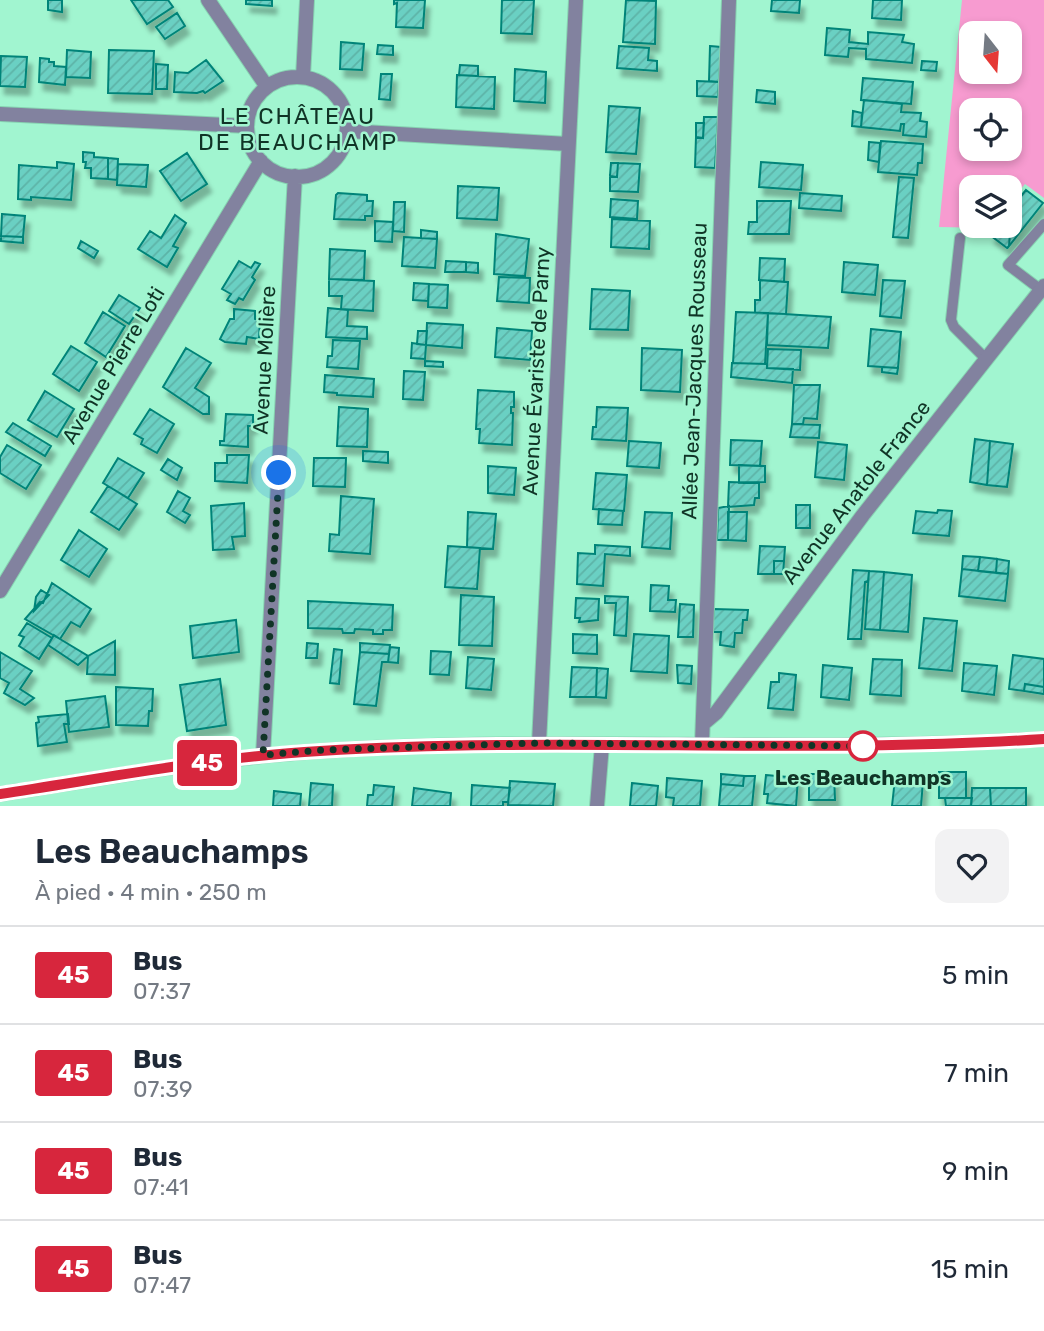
<!DOCTYPE html>
<html lang="fr">
<meta charset="utf-8">
<style>
body{margin:0;font-family:Rubik,sans-serif;background:#f2f2f3;color:#1f2937;height:100vh;display:flex;flex-direction:column;font-size:26px;white-space:nowrap}
*{box-sizing:border-box;margin:0}
p{font-size:23px;color:#747a83}
.icon{flex:none;width:38px;height:38px;fill:none;stroke:currentColor;stroke-width:2;stroke-linecap:round;stroke-linejoin:round}
.map{position:relative;height:806px;overflow:hidden}
.panel{display:flex;flex-direction:column;background:#fff;flex:1}
.panel>*{flex:none}
.badge{padding:0 14px;border-radius:5px;font-size:24px;line-height:46px}
.needle{width:46px;rotate:163deg}
.fabs{position:absolute;left:959px;top:21px;display:grid;gap:14px}
.fabs a{display:grid;place-items:center;width:63px;height:63px;border-radius:14px;background:#fff;box-shadow:0 4px 10px #0003;font-size:35px}
.you{position:absolute;width:35px;height:35px;margin:-18px;border:5px solid #fff;border-radius:50%;background:#1a73e8;box-shadow:0 0 0 10px #1a73e833}
.map>.badge{position:absolute;translate:-50% -50%;box-shadow:0 0 0 4px #fff}
.round{display:grid;place-items:center;flex:none;width:74px;height:74px;border-radius:14px;background:#f2f2f3}
.head{display:flex;align-items:center;justify-content:space-between;height:119px;padding:0 35px}
h1{font-size:33px;font-weight:600;line-height:52px}
ul{padding:0;list-style:none}
li{display:flex;align-items:center;gap:21px;height:98px;padding:0 35px;border-top:2px solid #e0e1e3}
li div{flex:1}
li b{display:block;font-size:26px}
li em{font-style:normal}
li .badge{min-width:77px;font-weight:700;text-align:center}
.map>svg:first-child{display:block}
.park{fill:#f79bd0;fill-rule:evenodd}
.building{fill:url(#building-hatch);stroke:#038479;stroke-width:2;filter:url(#shadow)}
.lines{fill:none;stroke-linecap:round;stroke-linejoin:round}
.lane-casing{stroke:#87d2b1;stroke-width:12}
.street-casing{stroke:#87d2b1;stroke-width:16}
.secondary-casing{stroke:#87d2b1;stroke-width:16}
.lane{stroke:#82829f;stroke-width:10}
.street{stroke:#82829f;stroke-width:14}
.secondary{stroke:#56557e;stroke-width:14}
.line-casing{stroke:#fff;stroke-width:16}
.line{stroke:#d7263d;stroke-width:10}
.walk{stroke:#103426;stroke-width:7;stroke-dasharray:0 12.6}
.stop-dot{fill:#fff;stroke:#d7263d;stroke-width:3.5}
.labels{text-anchor:middle;dominant-baseline:central;stroke-width:5;stroke-linejoin:round;paint-order:stroke}
.street-label{font-size:21px;fill:#103426;stroke:#a1f5d0}
.stop-label{font-size:21px;font-weight:bold;fill:#103426;stroke:#a1f5d0}
.neighbourhood-label{font-size:23px;letter-spacing:2px;fill:#103426;stroke:#a1f5d0}
</style>
<div class="map">
<svg width="1044" height="806" viewBox="0 0 1044 806">
<defs>
<pattern id="building-hatch" width="6" height="6" patternUnits="userSpaceOnUse" patternTransform="scale(1.75)"><rect width="6" height="6" fill="#6bd0c3"/><path d="M-1 1l2-2M0 6l6-6M5 7l2-2" fill="none" stroke="#5cb3a7"/></pattern>
<filter id="shadow"><feDropShadow dx="4.5" dy="8" stdDeviation="2" flood-color="#0004"/></filter>
</defs>
<rect width="100%" height="100%" fill="#a1f5d0"/>
<!-- park -->
<path class="park" d="M962,0H1044V198L1025,184L1010,202V187H971V226H991L989,228L939,227ZM971,33H1010V72H971ZM971,110H1010V149H971Z"/>
<!-- building -->
<path class="building" d="M48,0H62V12L48,10Z
M131,0H168L173,7L147,24Z
M246,0H272V6L246,4Z
M394,0H425L423,28L396,27L397,3L394,4Z
M502,0H534L532,34L501,33Z
M626,0L656,1L655,44L623,42Z
M772,0H800L799,13L771,11Z
M873,0H902L901,20L872,18Z
M177,13L185,26L165,39L156,27Z
M827,28L850,30L849,42L868,44V32L904,35L902,42L914,44L912,63L866,59V49L849,48L848,57L825,55Z
M341,42L364,44L362,70L340,69Z
M378,45L393,46V55L377,54Z
M619,46L649,48L648,60L657,61V71L617,68Z
M710,46L721,47L719,82L709,81Z
M67,50L91,52L90,78L66,77Z
M109,50L154,51L152,94L108,93Z
M1,56L27,57L25,87L0,86Z
M40,58L49,59V62H54V66L66,67L65,85L39,82Z
M206,60L223,81L205,93L203,91L197,93L174,92L175,72L188,73Z
M922,61L937,62L936,71L921,70Z
M156,64L168,65L167,89H156Z
M460,65L478,66V76L459,75Z
M515,69L546,72L545,103L514,101Z
M381,74H392L390,100L379,99Z
M457,75L495,77L494,109L456,107Z
M863,78L913,82L911,104L861,100Z
M697,81L719,82L718,97L697,96Z
M757,90L775,92V104L756,102Z
M864,100L902,104L901,112L921,113L920,121L927,122L926,137L903,135L904,124H901L900,131L861,127Z
M609,106L640,108L636,154L606,152Z
M853,111L862,113L861,127L852,126Z
M704,117H718L715,168L695,167L696,137L703,138Z
M696,123H704L703,138L696,137Z
M881,141L923,144L922,163H918L917,175L878,172Z
M869,142L880,143L879,162L868,160Z
M83,152L94,153V157L108,158V179L91,178V168H85L86,162H83Z
M187,153L207,184L181,201L160,171Z
M108,158L118,159L117,180L108,179Z
M57,162L74,164L71,200L31,197V200L18,199L19,165L57,168Z
M761,162L803,165L801,190L759,187Z
M611,163H618L617,177L610,176Z
M618,163L640,164L638,192L610,191V176L617,177Z
M118,164L148,165L146,187L117,185Z
M899,177L914,178L908,238L893,237Z
M458,186L499,188L497,220L457,218Z
M1026,190L1043,203L1009,246L1012,207Z
M338,193L367,195V201H373L372,216H365V220L334,219L336,195Z
M800,193L842,196L841,211L799,208Z
M611,199L638,201L637,219L610,217Z
M757,201H791L789,234H748L749,222H757Z
M394,202H405L404,232L393,231Z
M1012,207L1009,246L1007,248L990,235L998,226H1010V210Z
M2,214L25,216L23,237L1,236Z
M175,215L186,223L173,246L178,248L167,267L138,249L150,231L161,238Z
M612,219L650,221L649,249L611,247Z
M375,221L393,222L392,242L375,241Z
M421,230L437,232V239L421,238Z
M496,234L529,239L525,276L494,274Z
M1,236L23,237V243L1,241Z
M404,237L437,239L435,268L402,266Z
M81,241L98,251L94,258L78,248Z
M330,249L365,251L364,280L329,279Z
M760,258L785,259L784,282L759,280Z
M239,261L251,268L255,262L260,264L252,277L255,280L243,300L239,298L235,304L227,300L231,294L222,289Z
M446,261L466,262V272H445Z
M466,262L478,263V273L466,272Z
M844,262L878,265L875,295L842,292Z
M499,277L530,278L529,303L497,301Z
M329,279L374,281L373,311L341,309L342,296H329Z
M760,280L788,282L786,314L755,313V300H760Z
M883,280L905,281L901,318L880,316Z
M414,283L429,284L428,301L413,300Z
M429,284L448,285L447,308L428,307Z
M592,289L630,291L628,330L590,329Z
M119,295L140,308L129,324L109,311Z
M328,308L348,310L347,326L367,327V339L326,337Z
M234,309L255,311V319L260,320L259,339L247,337L246,344L225,342L220,339L230,319H234Z
M103,312L125,326L106,357L85,343Z
M736,312L768,313L765,364L733,363Z
M768,313L831,317L828,348L767,345Z
M427,323L463,325L462,348L426,345Z
M497,328L532,331L530,360L495,357Z
M871,329L901,332L898,368L868,366Z
M418,331H427L426,345L417,344Z
M333,340L360,341L358,369L327,367L328,356H332Z
M412,343L426,345L425,359L411,358Z
M71,346L97,362L79,391L53,374Z
M186,348L211,363L195,388L209,397V414H203L163,387Z
M642,348L682,350L680,392L641,390Z
M768,349L801,350L800,370L767,368Z
M425,361L443,362V367L425,366Z
M732,363L767,364V368L793,369L792,383L731,377Z
M882,367L898,368L897,374L882,372Z
M404,371L425,372L423,400L403,399Z
M325,375L374,379L373,397L337,395V393L324,392Z
M794,385H820L817,419L804,418L803,424H792Z
M478,390L514,392V407H511V413H513L512,445L479,443L480,429H476Z
M45,391L74,409L57,437L28,420Z
M339,407L368,409L367,447L337,446Z
M597,407L628,408L626,441L592,439L593,427H596Z
M150,409L174,424L157,453L141,444L143,439L134,434Z
M226,414L253,415V426H248V447L220,445V441H224Z
M13,423L51,446L45,456L6,432Z
M792,424L820,425L819,438L790,437Z
M975,439L990,441L987,485L970,482Z
M731,440L762,441L760,466L730,465Z
M629,441L661,443L659,468L627,466Z
M990,441L1013,444L1007,487L987,485Z
M818,442L847,445L844,480L815,477Z
M7,445L41,465L26,489L0,473V457Z
M363,451L388,452V463L363,461Z
M227,455H249L247,483L215,481V463H227Z
M118,458L144,473L128,498L103,483Z
M314,458H346L345,487L313,486Z
M168,459L182,468L177,480L161,470Z
M739,465L765,466V482L739,483Z
M488,466L516,468L514,495L488,493Z
M596,473L627,475L624,511L593,509Z
M729,482L759,483V498H755L754,505L728,507Z
M108,486L137,504L119,530L91,512Z
M178,491L190,498L183,511L190,515L185,523L167,512Z
M341,496L374,499L370,554L329,551L330,534L339,535Z
M244,503L245,536L232,537L234,549L213,550L211,506Z
M796,505H810V528H796Z
M729,506L728,540H717L718,508Z
M599,509L623,511L622,525L598,524Z
M938,510L952,511L949,536L913,533L916,511L937,513Z
M468,512L496,514L493,549L467,547Z
M645,512L672,513L670,549L642,547Z
M728,512H747L746,541L728,540Z
M79,530L107,549L89,577L61,560Z
M595,545L630,547V556L605,554L603,586L577,584L578,553L595,554Z
M448,546L480,548L477,589L445,587Z
M760,546L785,547L784,561H774V574H758Z
M963,556L980,557L978,571L962,569Z
M980,557L997,559L996,573L978,571Z
M997,559L1009,561L1008,574L996,573Z
M774,561H784L783,574H774Z
M962,569L1008,574L1005,601L959,596Z
M853,570L869,571L868,581L865,582L861,639H848Z
M869,571L884,572L880,630L865,629Z
M884,572L912,575L908,632L880,630Z
M52,583L91,609L80,627L71,622L60,639L25,619L40,602L43,603Z
M651,585L669,586L668,600H676L675,612L650,611Z
M41,590L49,595L34,611L36,597Z
M461,595L494,597L492,646L459,645Z
M605,596L628,597L626,636L614,635L616,603H605Z
M576,598L599,599L598,620L579,622L580,618H575Z
M308,601L393,605L392,630H383V634H373V630L355,629L354,633H343L342,629L308,628Z
M680,604L694,605L693,637H678Z
M714,609L748,610L747,620H743L742,633H735L734,647L720,645L721,632H712Z
M924,618L957,621L952,671L919,668Z
M236,620L239,652L193,658L190,626Z
M27,623L52,638L39,659L19,646L24,637L19,635Z
M573,634L597,635V654L573,653Z
M634,634L669,636L667,673L631,671Z
M54,635L60,639L88,656L78,665L48,645Z
M115,641V675L87,674L88,656Z
M307,643L318,644L317,658H306Z
M360,643L390,645L389,654L360,652Z
M390,647L399,648L398,663L388,662Z
M334,649L342,650L339,684L330,683Z
M431,651L451,652L449,675L430,674Z
M0,652L32,671L20,689L34,698L25,705L4,693L9,683L0,678Z
M360,652L389,654L388,662H382L376,706L354,704Z
M1013,655L1044,659V687L1025,684L1024,691L1009,689Z
M468,657L494,659L491,690L466,688Z
M873,659L902,660L901,696L870,694Z
M964,663L997,666L994,695L962,691Z
M677,665L692,666L691,684L678,683Z
M823,665L852,668L849,700L821,697Z
M572,667L597,668L596,697H570Z
M597,668L608,669L606,698L596,697Z
M779,673L796,675L793,710L768,708L771,682H779Z
M220,679L226,725L187,731L180,685Z
M1025,684L1044,687V694L1024,691Z
M116,687L153,689L152,711H149L148,726L116,725Z
M105,696L109,727L69,732L66,701Z
M68,714L69,724H64L67,742L38,746L36,723L39,722L38,717Z
M939,772H966V798H939Z
M721,774L744,776L743,786L721,784Z
M809,774H834L835,800H809Z
M766,775L798,778L796,806L767,803L768,794H764Z
M744,776H755L752,806H719L721,784L743,786Z
M667,778L702,781L700,806H673L674,798L666,797Z
M895,779L923,781L921,806H892Z
M510,781L555,784L553,806L508,805Z
M311,783L333,785L332,806H309Z
M632,783L658,786L656,806H630Z
M374,785L394,787L392,806H367L368,795H373Z
M472,785L510,788L508,802H503V806H471Z
M414,788L451,793L450,806H412Z
M972,788H990L991,806H971Z
M990,788H1026V806H991Z
M274,791L301,794L300,806H273Z
M945,798H972L971,806H946Z"/>
<g class="lines">
<defs>
<path id="lane" d="M960,238L951,320L954,327L986,359
M1041,290L1008,265L1044,224"/>
<path id="street" d="M208,0L267,87
M303,77L307,0
M247 127a50 50 0 1 1 100 0a50 50 0 1 1-100 0Z
M0,114L247,126
M347,131L568,144
M0,591L261,161
M703,724L716,713L863,515L1044,286
M539,743L576,0
M702,744L729,0
M263,755L295,176
M597,806L602,745"/>
<path id="secondary" d="M0,794C106,778 213,758 320,751C561,735 803,754 1044,739"/>
</defs>
<!-- lane casing -->
<use href="#lane" class="lane-casing"/>
<!-- street casing -->
<use href="#street" class="street-casing"/>
<!-- secondary casing -->
<use href="#secondary" class="secondary-casing"/>
<!-- lane -->
<use href="#lane" class="lane"/>
<!-- street -->
<use href="#street" class="street"/>
<!-- secondary -->
<use href="#secondary" class="secondary"/>
</g>
<g class="lines">
<defs>
<path id="line" d="M0,794C106,778 213,757 320,751C561,736 803,755 1044,739"/>
</defs>
<!-- line casing -->
<use href="#line" class="line-casing"/>
<!-- line -->
<use href="#line" class="line"/>
<!-- walk -->
<path class="walk" d="M279,473L263,755L323,750L539,743L863,746"/>
</g>
<!-- markers -->
<circle class="stop-dot" cx="863" cy="746" r="14"/>
<g class="labels">
<!-- street labels -->
<g class="street-label">
<text transform="translate(264 360) rotate(-87)">Avenue Molière</text>
<text transform="translate(113 365) rotate(-59)">Avenue Pierre Loti</text>
<text transform="translate(536 371) rotate(-87)">Avenue Évariste de Parny</text>
<text transform="translate(694 371) rotate(-88)">Allée Jean-Jacques Rousseau</text>
<text transform="translate(856 492) rotate(-52)">Avenue Anatole France</text>
</g>
<!-- stop labels -->
<g class="stop-label">
<text x="863" y="777">Les Beauchamps</text>
</g>
<!-- neighbourhood labels -->
<g class="neighbourhood-label">
<text x="298" y="116">LE CHÂTEAU<tspan x="298" dy="26">DE BEAUCHAMP</tspan></text>
</g>
</g>
</svg>
<div class="fabs">
<a><svg class="needle" viewBox="-14 -14 28 28"><path d="M0-13l5 13h-10z" fill="#e53935"/><path d="M0 13l5-13h-10z" fill="#747a83"/></svg></a>
<a><svg class="icon" aria-label="locate" viewBox="0 0 24 24"><circle cx="12" cy="12" r="6"/><path d="M12 2v4M12 18v4M2 12h4M18 12h4"/></svg></a>
<a><svg class="icon" aria-label="layers" viewBox="0 0 24 24"><path d="M12 4l9 5-9 5-9-5zM3 14l9 5 9-5"/></svg></a>
</div>
<div class="you" style="left:279px;top:473px"></div>
<b class="badge" style="left:207px;top:763px;background:#d7263d;color:#fff">45</b>
</div>
<section class="panel">
<div class="head"><div><h1>Les Beauchamps</h1><p>À pied · 4 min · 250 m</p></div><a class="round"><svg class="icon" aria-label="heart" viewBox="0 0 24 24"><path d="M12 20l-8-8c-3-5 5-10 8-4 3-6 11-1 8 4z"/></svg></a></div>
<ul>
<li><span class="badge" style="background:#d7263d;color:#fff">45</span><div><b>Bus</b><p>07:37</p></div><em>5 min</em></li>
<li><span class="badge" style="background:#d7263d;color:#fff">45</span><div><b>Bus</b><p>07:39</p></div><em>7 min</em></li>
<li><span class="badge" style="background:#d7263d;color:#fff">45</span><div><b>Bus</b><p>07:41</p></div><em>9 min</em></li>
<li><span class="badge" style="background:#d7263d;color:#fff">45</span><div><b>Bus</b><p>07:47</p></div><em>15 min</em></li>
</ul>
</section>
